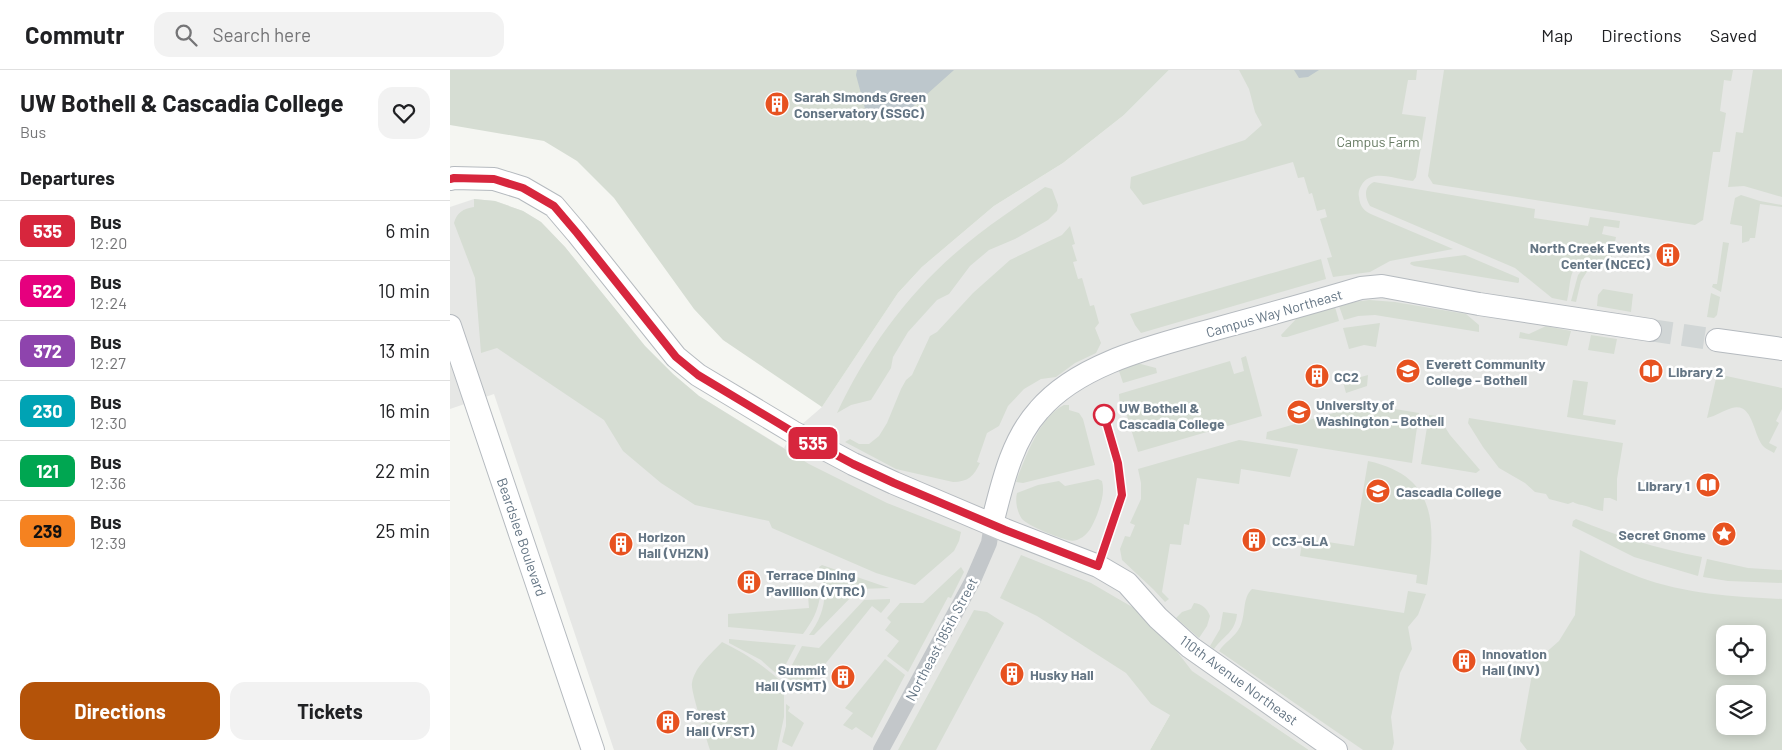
<!DOCTYPE html>
<style>
body{margin:0;font-family:Barlow,sans-serif;background:#f2f2f2;color:#202124;height:100vh;display:flex;flex-direction:column;font-size:19px;white-space:nowrap}
*{box-sizing:border-box;margin:0}
p{font-size:16px;color:#757577}
.icon{flex:none;width:28px;height:28px;fill:none;stroke:currentColor;stroke-width:2;stroke-linecap:round;stroke-linejoin:round}
.map{position:relative;flex:1;overflow:hidden}
.panel{display:flex;flex-direction:column;background:#fff;width:450px}
.panel>*{flex:none}
.badge{padding:0 10px;border-radius:8px;font-size:18px;line-height:32px}
.fabs{position:absolute;left:1266px;top:555px;display:grid;gap:10px}
.fabs a{display:grid;place-items:center;width:50px;height:50px;border-radius:10px;background:#fff;box-shadow:0 2px 12px #0003;font-size:25px}
.map>.badge{position:absolute;translate:-50% -50%;box-shadow:0 0 0 2px #fff}
h2{padding:0 20px;font-size:19px;line-height:45px}
.round{display:grid;place-items:center;flex:none;width:52px;height:52px;border-radius:15px;background:#f2f2f2}
.head{display:flex;align-items:center;justify-content:space-between;height:85px;padding:0 20px}
h1{font-size:24px;font-weight:700;line-height:38px}
.cta{display:flex;gap:10px;margin-top:auto;padding:10px 20px}
.cta a{flex:1;height:58px;border-radius:15px;background:#b45309;color:#fff;font-size:20px;font-weight:700;line-height:58px;text-align:center}
.cta a+a{background:#f2f2f2;color:#202124}
ul{padding:0;list-style:none}
li{display:flex;align-items:center;gap:15px;height:60px;padding:0 20px;border-top:1px solid #e0e0e0}
li div{flex:1}
li b{display:block;font-size:19px}
li em{font-style:normal}
li .badge{min-width:55px;font-weight:700;text-align:center}
header{display:flex;align-items:center;gap:30px;box-sizing:border-box;height:70px;padding:0 25px;background:#fff;border-bottom:1px solid #e0e0e0}
header strong{font-size:24px}
nav{display:flex;gap:28px;margin-inline-start:auto;font-size:18px}
.search{width:350px;height:45px;background:#f2f2f2;display:flex;align-items:center;gap:12px;box-sizing:border-box;padding:0 18px;border-radius:15px;color:#757577;font-size:19px}
main{display:flex;flex:1;min-height:0}
.map>svg:first-child{display:block}
.built{fill:#e6e7e5;fill-rule:evenodd}
.green{fill:#d6ddd3;fill-rule:evenodd}
.water{fill:#bdc7cc}
.lines{fill:none;stroke-linecap:round;stroke-linejoin:round}
.secondary-tunnel{stroke:#d1d6d6;stroke-width:22;stroke-dasharray:22 11;stroke-linecap:butt}
.secondary-casing{stroke:#b5babf;stroke-width:24}
.street{stroke:#c3c7ca;stroke-width:16}
.secondary{stroke:#fff;stroke-width:22}
.line-casing{stroke:#fff;stroke-width:11}
.line{stroke:#d7263d;stroke-width:8}
.stop-dot{fill:#fff;stroke:#d7263d;stroke-width:2.5}
.labels{text-anchor:middle;dominant-baseline:central;stroke-width:5;stroke-linejoin:round;paint-order:stroke}
.poi-label{font-size:14px;font-weight:bold;fill:#647584;stroke:#fff;text-anchor:start}
.park-label{font-size:14px;fill:#677b63;stroke:#fff}
.street-label{font-size:14px;fill:#647584;stroke:#fff}
.stop-label{font-size:14px;font-weight:bold;fill:#647584;stroke:#fff;text-anchor:start}
</style>
<header>
<strong>Commutr</strong>
<div class="search"><svg class="icon" aria-label="search" viewBox="0 0 24 24"><circle cx="10" cy="10" r="6"/><path d="M15 15l6 6"/></svg>Search here</div>
<nav><a>Map</a><a>Directions</a><a>Saved</a></nav>
</header>
<main>
<section class="panel">
<div class="head"><div><h1>UW Bothell &amp; Cascadia College</h1><p>Bus</p></div><a class="round"><svg class="icon" aria-label="heart" viewBox="0 0 24 24"><path d="M12 20l-8-8c-3-5 5-10 8-4 3-6 11-1 8 4z"/></svg></a></div>
<h2>Departures</h2>
<ul>
<li><span class="badge" style="background:#d7263d;color:#fff">535</span><div><b>Bus</b><p>12:20</p></div><em>6 min</em></li>
<li><span class="badge" style="background:#e6007e;color:#fff">522</span><div><b>Bus</b><p>12:24</p></div><em>10 min</em></li>
<li><span class="badge" style="background:#8e44ad;color:#fff">372</span><div><b>Bus</b><p>12:27</p></div><em>13 min</em></li>
<li><span class="badge" style="background:#00a3b4;color:#fff">230</span><div><b>Bus</b><p>12:30</p></div><em>16 min</em></li>
<li><span class="badge" style="background:#00a651;color:#fff">121</span><div><b>Bus</b><p>12:36</p></div><em>22 min</em></li>
<li><span class="badge" style="background:#f58220;color:#111">239</span><div><b>Bus</b><p>12:39</p></div><em>25 min</em></li>
</ul>
<div class="cta"><a>Directions</a><a>Tickets</a></div>
</section>
<div class="map">
<svg width="1332" height="680" viewBox="0 0 1332 680">
<rect width="100%" height="100%" fill="#f5f6f2"/>
<!-- built -->
<path class="built" d="M719,0H1332V680H859L742,602L720,645L700,680H164L44,324L0,339V137L24,129L45,131L73,141L91,152L115,177L195,276L223,304L249,326L334,378L343,362L372,337L448,223L472,197L544,136L613,93L674,45ZM1275,564H1308V596H1275ZM1275,624H1308V656H1275Z"/>
<!-- green -->
<path class="green" d="M0,0H719L674,45L613,93L544,136L472,197L448,223L372,337L273,270L244,239L164,128L127,91L94,71L0,55Z
M789,0H967L966,10H958L952,44L976,47L966,107L963,111C947,110 921,97 911,116C909,120 908,123 909,127C910,137 914,141 923,145L1003,179L940,191L920,202L883,207L877,188L882,187L870,149L877,147L875,139L867,141L862,123L859,124L854,107L848,108L843,92L693,135L680,118L681,107L795,70L812,55L805,42L799,19Z
M994,0H1283L1281,11L1274,10L1270,41L1276,43L1270,82H1263L1253,150L1245,155L983,114L978,106Z
M1303,0H1332V127L1294,116L1278,117L1286,62L1293,63Z
M924,112L1085,139L1084,148L1138,156L1140,147L1170,151L1169,158L1154,156L1152,164L1166,167L1161,191C1146,188 1126,188 1121,207C1119,215 1119,223 1117,231L1102,228L1065,198L920,136C915,128 913,117 924,112Z
M595,117L602,119L608,135L607,141L598,150L565,169L539,180L520,196L499,224L487,230L458,262L443,287L441,298L421,330L401,335L387,343C417,279 460,220 515,175C540,154 568,136 595,117Z
M1291,125L1310,131L1332,135V137L1310,134L1305,168H1300L1299,171L1292,173V156L1280,154L1285,128Z
M24,129L45,131L73,141L91,152L115,177L195,276L223,304L249,326L359,394L437,433L511,462L509,471L504,481L465,515L426,503L322,458L319,451L245,435L211,413L173,381L154,350L47,278L31,283L25,208L4,153C7,142 13,139 24,137Z
M620,156L625,174L622,175L627,191L623,192L628,209L632,208L640,236L644,235L649,253L645,258L651,273L646,283L625,293L606,307L591,309L574,319L558,336L549,356L537,363L527,392L530,393C524,406 518,412 503,412L446,399L395,372L400,369L409,374H419L429,366L437,353L451,319L456,310L462,305L480,266L487,262L523,223L560,190L612,165Z
M1273,172L1279,173L1271,222L1262,217L1263,214H1267Z
M1015,185L1069,208V212L1068,213L964,196L960,194L961,192Z
M871,189L876,209L691,263L685,255L680,244Z
M1135,197L1138,200L1131,211L1126,232L1121,231L1128,205Z
M1153,219L1183,224L1181,242L1147,236L1148,225Z
M1261,223L1270,227L1267,245L1264,248L1257,247Z
M919,230L945,232L1016,244L1029,255V262L925,245L908,246L894,250L889,236L903,232Z
M885,237L889,251L837,267H832L831,265L848,247Z
M930,253L926,277L914,275L899,279L893,258Z
M1096,256L1121,261L1117,276L1069,268L1070,262L1079,264Z
M1141,265L1167,269L1164,284L1138,280Z
M796,286L812,346L688,382L674,336L670,337L669,324L780,291L784,304L794,301L791,288Z
M687,293L706,298L707,303L673,313L669,301Z
M1267,304L1332,318V339L1326,351L1329,353L1319,373L1327,377L1324,383C1321,381 1316,379 1314,377C1303,367 1304,332 1282,338C1274,340 1266,346 1257,348Z
M918,305L917,316L896,323L893,312Z
M1123,310L1138,312L1133,345L1166,350L1165,355L1117,347Z
M915,334L969,343L962,393L816,369L817,362Z
M614,335H619V340L629,343L633,349L645,395L573,413L566,412C575,388 590,346 614,335Z
M979,345L988,346L1000,365L1030,400L1026,403L971,394Z
M1019,348L1173,373L1167,409V431L1160,428H1154L1153,441C1147,440 1142,438 1136,436C1130,434 1128,435 1123,432L1118,434L1099,429L1096,424L1085,422L1075,413L1049,398L1033,377L1018,353Z
M789,370L848,379L840,407L791,399L789,414L747,408L739,455L734,454L731,475L720,474L712,522L719,529L715,532L703,519L672,490L670,479L675,466L680,467L685,455L680,453L691,429V413L688,399Z
M918,391C988,406 986,456 977,515L966,513L967,505L850,486L852,472L857,473L858,469L904,476Z
M648,409L652,411C655,423 651,433 647,445C643,454 639,465 629,469C626,471 621,471 618,470C609,468 578,456 572,449C567,442 565,431 567,423L588,415L609,411L615,416Z
M1126,449C1167,466 1208,479 1252,487L1248,506L1184,487L1122,456L1123,451Z
M1130,480C1149,490 1168,499 1189,507C1235,524 1284,527 1332,529V680H1077L1070,671L1084,593L1109,571L1125,545ZM1275,564H1308V596H1275ZM1275,624H1308V656H1275Z
M571,485L641,513L701,548L742,601L859,680H700L720,645L701,634L676,603L587,546L550,528Z
M1257,489L1298,498L1332,500V513L1278,511L1253,507Z
M372,495L439,518L409,519L364,565H359C375,544 379,522 369,497Z
M511,497L514,502L501,528L498,527L458,602L437,586L449,571L435,560L441,552L437,548L450,533H473Z
M802,519L954,543L958,521L976,524L968,545L958,557L962,579L950,603L941,647L944,673L942,680H913L769,581C775,572 785,567 790,557C796,545 792,528 802,519Z
M358,526H370C368,541 362,552 353,564L278,557V544L359,538Z
M440,529V532L431,543L422,536L351,624L337,613L342,595L352,576L369,578L414,530Z
M744,533C752,534 757,538 760,546L757,556L749,568L726,548L732,542L741,539Z
M524,540L537,542L554,553L486,680H448Z
M773,542L787,544C785,563 774,565 764,579L760,576L770,559Z
M279,569L346,575L336,594L333,605L330,607L311,590L279,573Z
M272,572C297,584 314,596 334,614V647L327,680H260C257,670 240,620 242,613C245,596 261,584 272,572Z
M435,589L455,605L422,668L406,657L402,660L393,655L403,643L395,638Z
M336,634L340,637L338,641L354,653L342,677L332,672L336,656Z"/>
<!-- water -->
<path class="water" d="M407,0H504L457,42L417,46L406,5Z
M844,0H869L858,7L849,8Z"/>
<g class="lines">
<!-- secondary-tunnel -->
<path class="secondary-tunnel" d="M1200,260L1267,270"/>
<defs>
<path id="secondary" d="M0,109L4,108L44,109L73,118L104,136L127,163L226,287L248,305L343,362L403,394L444,413L555,460L648,496L677,513L708,548L740,577L886,680
M0,256L143,680
M1267,270L1332,279
M542,454C552,415 561,371 589,340C631,291 710,275 769,258C817,245 864,232 911,218L932,216L1029,234L1200,260"/>
</defs>
<!-- secondary casing -->
<use href="#secondary" class="secondary-casing"/>
<!-- street -->
<path class="street" d="M431,680L523,510L539,473L542,454"/>
<!-- secondary -->
<use href="#secondary" class="secondary"/>
</g>
<g class="lines">
<defs>
<path id="line" d="M0,109L4,108L44,109L73,118L104,136L127,163L226,287L248,305L343,362L403,394L444,413L555,460L648,496L672,425L668,393L654,345"/>
</defs>
<!-- line casing -->
<use href="#line" class="line-casing"/>
<!-- line -->
<use href="#line" class="line"/>
</g>
<!-- icons -->
<defs>
<symbol id="building-disc" viewBox="-11 -11 22 22"><circle r="9.5" fill="#e75220" stroke="#fff"/><path d="M-4-6H4V6H1V3H-1V6H-4ZM-2.5-4.3h1.7v1.8h-1.7ZM.8-4.3h1.7v1.8H.8ZM-2.5-1h1.7V.8h-1.7ZM.8-1h1.7V.8H.8Z" fill="#fff"/></symbol>
<symbol id="university-disc" viewBox="-11 -11 22 22"><circle r="9.5" fill="#e75220" stroke="#fff"/><path d="M0-5L7-2L0 1L-7-2ZM-4 1L0 2.5L4 1V4Q0 6-4 4Z" fill="#fff"/></symbol>
<symbol id="library-disc" viewBox="-11 -11 22 22"><circle r="9.5" fill="#e75220" stroke="#fff"/><path d="M-6-4Q-3-5.5-.7-3.5V5Q-3 3-6 4ZM6-4Q3-5.5 .7-3.5V5Q3 3 6 4Z" fill="#fff"/></symbol>
<symbol id="sight-disc" viewBox="-11 -11 22 22"><circle r="9.5" fill="#e75220" stroke="#fff"/><path d="M0-6L1.8-2.2L6-1.7L2.9 1.2L3.7 5.4L0 3.3L-3.7 5.4L-2.9 1.2L-6-1.7L-1.8-2.2Z" fill="#fff"/></symbol>
</defs>
<g fill-rule="evenodd">
<use href="#building-disc" x="313" y="20" width="28" height="28"/>
<use href="#building-disc" x="1204" y="171" width="28" height="28"/>
<use href="#university-disc" x="944" y="287" width="28" height="28"/>
<use href="#library-disc" x="1187" y="287" width="28" height="28"/>
<use href="#building-disc" x="853" y="292" width="28" height="28"/>
<use href="#university-disc" x="835" y="328" width="28" height="28"/>
<use href="#library-disc" x="1244" y="401" width="28" height="28"/>
<use href="#university-disc" x="914" y="407" width="28" height="28"/>
<use href="#sight-disc" x="1260" y="450" width="28" height="28"/>
<use href="#building-disc" x="790" y="456" width="28" height="28"/>
<use href="#building-disc" x="157" y="460" width="28" height="28"/>
<use href="#building-disc" x="285" y="498" width="28" height="28"/>
<use href="#building-disc" x="1000" y="577" width="28" height="28"/>
<use href="#building-disc" x="548" y="590" width="28" height="28"/>
<use href="#building-disc" x="379" y="593" width="28" height="28"/>
<use href="#building-disc" x="204" y="638" width="28" height="28"/>
</g>
<!-- markers -->
<circle class="stop-dot" cx="654" cy="345" r="10"/>
<g class="labels">
<!-- poi labels -->
<g class="poi-label">
<text x="344" y="26">Sarah Simonds Green<tspan x="344" dy="16">Conservatory (SSGC)</tspan></text>
<text x="1200" y="177" text-anchor="end">North Creek Events<tspan x="1200" dy="16">Center (NCEC)</tspan></text>
<text x="976" y="293">Everett Community<tspan x="976" dy="16">College - Bothell</tspan></text>
<text x="1218" y="301">Library 2</text>
<text x="884" y="306">CC2</text>
<text x="866" y="334">University of<tspan x="866" dy="16">Washington - Bothell</tspan></text>
<text x="1240" y="415" text-anchor="end">Library 1</text>
<text x="946" y="421">Cascadia College</text>
<text x="1256" y="464" text-anchor="end">Secret Gnome</text>
<text x="188" y="466">Horizon<tspan x="188" dy="16">Hall (VHZN)</tspan></text>
<text x="822" y="470">CC3-GLA</text>
<text x="316" y="504">Terrace Dining<tspan x="316" dy="16">Pavillion (VTRC)</tspan></text>
<text x="1032" y="583">Innovation<tspan x="1032" dy="16">Hall (INV)</tspan></text>
<text x="376" y="599" text-anchor="end">Summit<tspan x="376" dy="16">Hall (VSMT)</tspan></text>
<text x="580" y="604">Husky Hall</text>
<text x="236" y="644">Forest<tspan x="236" dy="16">Hall (VFST)</tspan></text>
</g>
<!-- park labels -->
<g class="park-label">
<text x="928" y="71">Campus Farm</text>
</g>
<!-- street labels -->
<g class="street-label">
<text transform="translate(824 243) rotate(-16)">Campus Way Northeast</text>
<text transform="translate(72 467) rotate(71)">Beardslee Boulevard</text>
<text transform="translate(491 569) rotate(-62)">Northeast 185th Street</text>
<text transform="translate(789 610) rotate(36)">110th Avenue Northeast</text>
</g>
<!-- stop labels -->
<g class="stop-label">
<text x="669" y="337">UW Bothell &amp;<tspan x="669" dy="16">Cascadia College</tspan></text>
</g>
</g>
</svg>
<div class="fabs">
<a><svg class="icon" aria-label="locate" viewBox="0 0 24 24"><circle cx="12" cy="12" r="6"/><path d="M12 2v4M12 18v4M2 12h4M18 12h4"/></svg></a>
<a><svg class="icon" aria-label="layers" viewBox="0 0 24 24"><path d="M12 4l9 5-9 5-9-5zM3 14l9 5 9-5"/></svg></a>
</div>
<b class="badge" style="left:363px;top:373px;background:#d7263d;color:#fff">535</b>
</div>
</main>
